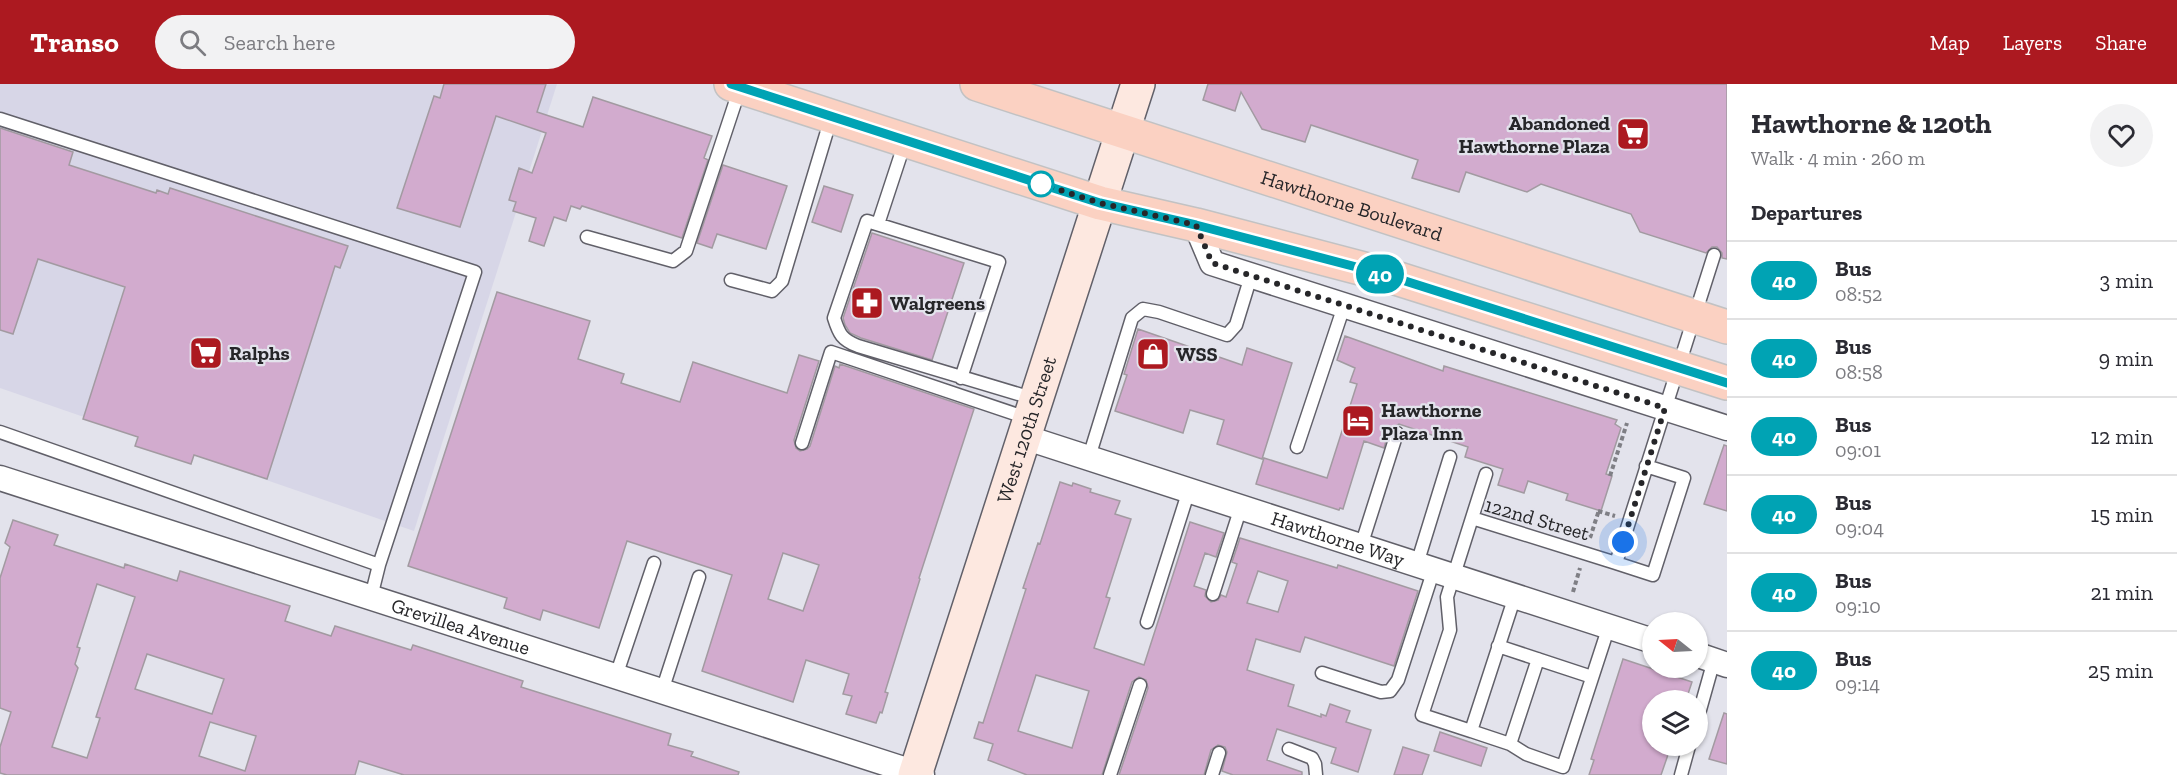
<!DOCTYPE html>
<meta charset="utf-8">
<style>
body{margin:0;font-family:"Zilla Slab",serif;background:#f2f2f3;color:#2b2b33;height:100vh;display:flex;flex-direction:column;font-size:22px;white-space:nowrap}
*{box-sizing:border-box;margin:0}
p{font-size:20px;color:#7c7c81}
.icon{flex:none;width:33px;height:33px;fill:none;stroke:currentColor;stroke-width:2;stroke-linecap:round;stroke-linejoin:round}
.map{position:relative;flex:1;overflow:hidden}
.details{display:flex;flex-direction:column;background:#fff;width:450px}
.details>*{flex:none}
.badge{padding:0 12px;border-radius:20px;font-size:21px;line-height:39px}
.needle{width:39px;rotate:288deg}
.controls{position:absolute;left:1642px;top:528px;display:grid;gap:12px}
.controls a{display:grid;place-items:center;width:66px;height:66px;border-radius:50%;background:#fff;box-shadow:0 2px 4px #0004;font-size:30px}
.you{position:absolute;width:30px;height:30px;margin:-15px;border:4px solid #fff;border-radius:50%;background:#1a73e8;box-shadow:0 0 0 9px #1a73e833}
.map>.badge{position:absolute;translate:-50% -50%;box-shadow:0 0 0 3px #fff}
h2{padding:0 24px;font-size:22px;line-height:54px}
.round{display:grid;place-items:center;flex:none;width:63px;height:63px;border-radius:32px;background:#f2f2f3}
.summary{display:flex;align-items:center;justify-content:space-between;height:102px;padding:0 24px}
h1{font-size:28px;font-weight:700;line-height:45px}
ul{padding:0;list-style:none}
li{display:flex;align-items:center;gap:18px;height:78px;padding:0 24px;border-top:2px solid #e1e1e2}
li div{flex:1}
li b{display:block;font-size:22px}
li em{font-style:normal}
li .badge{min-width:66px;font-weight:700;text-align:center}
header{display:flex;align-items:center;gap:36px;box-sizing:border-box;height:84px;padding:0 30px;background:#ac1920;color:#fff}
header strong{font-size:28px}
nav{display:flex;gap:33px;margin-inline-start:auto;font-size:21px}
.search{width:420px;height:54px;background:#f2f2f3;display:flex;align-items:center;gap:15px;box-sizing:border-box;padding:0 21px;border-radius:33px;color:#7c7c81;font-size:22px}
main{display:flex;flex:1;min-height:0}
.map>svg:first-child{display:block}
.built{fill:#d7d6e7}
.building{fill:#d2abce;stroke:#a29aa1;stroke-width:1.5;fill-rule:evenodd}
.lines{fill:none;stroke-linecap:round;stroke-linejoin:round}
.service-casing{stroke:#616069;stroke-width:15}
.minor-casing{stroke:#616069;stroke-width:27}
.secondary-casing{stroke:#616069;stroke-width:36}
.primary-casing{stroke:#c2c2c3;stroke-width:36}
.path{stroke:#7f7f85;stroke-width:4;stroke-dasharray:4.5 3;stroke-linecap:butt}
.service{stroke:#fff;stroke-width:12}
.minor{stroke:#fff;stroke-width:24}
.secondary{stroke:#fde8e0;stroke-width:33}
.primary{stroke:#fbd1c2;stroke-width:33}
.line-casing{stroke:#fff;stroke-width:14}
.line{stroke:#00a3b4;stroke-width:9}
.walk{stroke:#262629;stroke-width:6;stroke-dasharray:0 10.8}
.stop-dot{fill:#fff;stroke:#00a3b4;stroke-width:3}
.labels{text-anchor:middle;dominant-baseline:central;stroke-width:4.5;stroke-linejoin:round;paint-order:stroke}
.poi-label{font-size:20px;font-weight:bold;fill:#262629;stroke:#e3e3ec;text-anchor:start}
.street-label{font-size:20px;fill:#262629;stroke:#e3e3ec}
</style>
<header>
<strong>Transo</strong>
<div class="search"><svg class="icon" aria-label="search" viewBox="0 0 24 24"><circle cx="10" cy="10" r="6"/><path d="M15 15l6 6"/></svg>Search here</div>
<nav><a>Map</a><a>Layers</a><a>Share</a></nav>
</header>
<main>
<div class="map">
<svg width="1727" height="691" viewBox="0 0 1727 691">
<rect width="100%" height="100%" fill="#e3e3ec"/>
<!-- built -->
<path class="built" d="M0,0H557L414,447L0,304Z"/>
<!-- building -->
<path class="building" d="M444,0H546L537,28L583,43L593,13L712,52L704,74L708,76L682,154L582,122L580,125L571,122L566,137L554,133L544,162L529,157L536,134L513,127L516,118L509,116L519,84L532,89L546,49L496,32L460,143L397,124L434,12L440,14Z
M1208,0H1727V175L1722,174V169L1717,163H1712L1706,169L1640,148L1631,130L1541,100L1527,108L1466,88L1459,108L1412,94L1418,76L1311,41L1305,58L1262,45L1241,8L1235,27L1203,16Z
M0,44L73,68L69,81L156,109L157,106L168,110L170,104L348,162L340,184L335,182L267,395L194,371L191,380L135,362L138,353L83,335L125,203L38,175L13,250L0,246Z
M723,81L787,102L766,165L717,150L712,164L697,159Z
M824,102L853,111L841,148L812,138Z
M872,149L964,179L932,276L861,254L850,249L845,241L843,234Z
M497,208L590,237L578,275L624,290L621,299L680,318L693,278L787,309L799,271L819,277L794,356L796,364L800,367L807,365L810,362L835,282L839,284L840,280L974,325L919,494L920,495L885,608L888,609L882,629L880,628L876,639L846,630L852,612L843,610L849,590L806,576L793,618L702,587L732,491L627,457L599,544L543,526L540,536L504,524L507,514L408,482ZM783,469L819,481L803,527L768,515Z
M1138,245L1242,281L1247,264L1292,279L1262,375L1217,360L1224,336L1190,326L1183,349L1115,327L1127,291L1124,290Z
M1345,252L1443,287L1444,282L1617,336L1615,340L1621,344L1606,390L1612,392L1601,427L1566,416L1568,410L1528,397L1524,409L1498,401L1503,385L1465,373L1468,363L1399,340L1389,346L1384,364L1364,357L1343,425L1340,424L1339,426L1256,400L1264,374L1327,394L1357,300L1350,298L1355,284L1337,276Z
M1724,361L1727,362V427L1704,420Z
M1060,398L1072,402L1073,399L1091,405L1090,408L1120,417L1115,430L1131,435L1106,513L1110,514L1094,564L1144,581L1190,438L1224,449L1216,473L1205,469L1194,502L1206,506L1205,512L1211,518L1218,516L1221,511L1226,513L1237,480L1232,478L1240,454L1337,484L1338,481L1418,507L1394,582L1305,553L1300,568L1256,555L1247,586L1294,601L1288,622L1321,633V630L1326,632L1330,620L1350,627L1346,638L1371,646L1358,688L1331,679L1336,664L1277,645L1267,676L1302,688V691H1233L1222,687L1227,668L1225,663L1218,661L1211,666L1204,691H1119L1148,604L1146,596L1139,593L1132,598L1102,691H1027L988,676L993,660L974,654L979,638L983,639L1026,505L1023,504L1038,459L1040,460ZM1258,487L1288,497L1278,528L1247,519ZM1036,591L1089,607L1072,664L1018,647Z
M13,436L58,451L54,461L124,484L125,480L177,497L180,487L290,522L285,537L331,552L335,542L411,566L413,561L523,597L521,603L671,650L668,661L693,668L691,672L739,688L738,691H404L359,677L355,691H7L0,689V663L11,628L0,624V494L10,463L5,459ZM97,500L135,513L96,633L100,634L87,674L52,663L78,584L75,580L80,564L77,563ZM147,570L224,595L212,630L135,605ZM210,638L256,652L245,687L199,672Z
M1623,575L1692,598L1686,616H1653V662H1671L1661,691H1589L1594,676L1591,675Z
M1724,629L1727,630V680L1709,675Z
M1440,648L1487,664L1481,682L1434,667Z
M1403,663L1429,671L1422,691H1394Z"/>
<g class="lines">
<defs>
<path id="service" d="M0,35L475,188L379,481L371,513
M878,140L905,58
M587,153L673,177L686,167L740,4
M731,196L772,207L782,197L831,34
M961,294L999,178L867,137L834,234C839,250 842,256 858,262L1035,315
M0,348L379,481
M802,359L831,268L1030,335
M1297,363L1344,222
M1089,373L1132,234L1143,225L1159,228L1227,251L1236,241L1251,192
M1472,434L1486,390
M1361,462L1397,349
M1616,479L1653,491L1684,394L1646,382
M1417,480L1450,373
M1213,510L1241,423
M1515,512L1471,647L1510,660L1526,670L1563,683L1609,542
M1147,538L1189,406
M1498,562L1592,593
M1322,589L1381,608L1390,607L1398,596L1434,485
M616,592L654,479
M662,607L699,493
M1698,633L1714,576
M1471,647L1422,631L1450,546L1447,513L1472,434L1616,479L1714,171
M1510,660L1538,575
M1289,665L1312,674L1315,680L1316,691
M1110,691L1140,601
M1212,691L1219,669
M1681,691L1689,662"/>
<g id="minor">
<path d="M1196,141L1212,179L1727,344"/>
<path id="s1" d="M1024,353L1653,557"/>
<path id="s2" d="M0,394L922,691"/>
<path d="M1698,571L1727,581"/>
</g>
<g id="secondary">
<path id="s3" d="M915,691L1138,0"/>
</g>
<g id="primary">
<path d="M731,0L1100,119L1196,141L1383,190L1727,299"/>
<path id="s4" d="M977,0L1727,243"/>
</g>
</defs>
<!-- service casing -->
<use href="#service" class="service-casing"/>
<!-- minor casing -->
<use href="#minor" class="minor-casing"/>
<!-- secondary casing -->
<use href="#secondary" class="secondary-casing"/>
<!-- primary casing -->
<use href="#primary" class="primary-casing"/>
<!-- path -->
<path class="path" d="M1610,392L1627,339
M1598,427L1615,432
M1590,454L1599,426
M1573,508L1580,484"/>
<!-- service -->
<use href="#service" class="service"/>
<!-- minor -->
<use href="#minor" class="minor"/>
<!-- secondary -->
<use href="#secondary" class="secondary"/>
<!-- primary -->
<use href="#primary" class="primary"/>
</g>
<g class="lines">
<defs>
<path id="line" d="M731,0L1100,119L1196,141L1383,190L1727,299"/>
</defs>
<!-- line casing -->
<use href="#line" class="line-casing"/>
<!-- line -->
<use href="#line" class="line"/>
<!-- walk -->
<path class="walk" d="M1041,100L1100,119L1196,141L1212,179L1665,324L1623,458"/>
</g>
<!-- icons -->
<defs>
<symbol id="supermarket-square" viewBox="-11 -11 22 22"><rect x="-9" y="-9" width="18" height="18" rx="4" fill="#ac1920" stroke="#e3e3ec"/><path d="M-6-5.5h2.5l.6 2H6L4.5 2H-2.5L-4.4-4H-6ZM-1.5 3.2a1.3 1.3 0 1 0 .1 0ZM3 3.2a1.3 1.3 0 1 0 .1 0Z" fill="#fff"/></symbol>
<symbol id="pharmacy-square" viewBox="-11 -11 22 22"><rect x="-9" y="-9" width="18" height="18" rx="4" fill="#ac1920" stroke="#e3e3ec"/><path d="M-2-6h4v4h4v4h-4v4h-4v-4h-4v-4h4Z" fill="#fff"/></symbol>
<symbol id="shop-square" viewBox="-11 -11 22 22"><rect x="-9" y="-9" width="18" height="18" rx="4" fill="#ac1920" stroke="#e3e3ec"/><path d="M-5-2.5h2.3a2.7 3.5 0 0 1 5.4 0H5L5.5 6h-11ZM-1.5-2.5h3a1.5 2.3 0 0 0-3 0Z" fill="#fff"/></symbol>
<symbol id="hotel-square" viewBox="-11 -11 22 22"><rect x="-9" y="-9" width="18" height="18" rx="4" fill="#ac1920" stroke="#e3e3ec"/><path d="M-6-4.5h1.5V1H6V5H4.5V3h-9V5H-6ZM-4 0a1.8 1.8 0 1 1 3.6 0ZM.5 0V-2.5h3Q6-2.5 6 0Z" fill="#fff"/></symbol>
</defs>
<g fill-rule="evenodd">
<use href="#supermarket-square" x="1614" y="31" width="38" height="38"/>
<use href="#pharmacy-square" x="848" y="200" width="38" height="38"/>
<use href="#supermarket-square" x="187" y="250" width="38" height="38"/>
<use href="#shop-square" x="1134" y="251" width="38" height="38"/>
<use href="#hotel-square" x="1339" y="318" width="38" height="38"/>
</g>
<!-- markers -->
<circle class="stop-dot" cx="1041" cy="100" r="12"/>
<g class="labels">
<!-- poi labels -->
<g class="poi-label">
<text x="1610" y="39" text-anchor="end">Abandoned<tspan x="1610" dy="23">Hawthorne Plaza</tspan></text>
<text x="890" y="219">Walgreens</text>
<text x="229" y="269">Ralphs</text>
<text x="1176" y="270">WSS</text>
<text x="1381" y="326">Hawthorne<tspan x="1381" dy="23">Plaza Inn</tspan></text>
</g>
<!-- street labels -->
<g class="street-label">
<text stroke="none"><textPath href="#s4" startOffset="394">Hawthorne Boulevard</textPath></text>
<text stroke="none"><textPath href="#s3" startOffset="363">West 120th Street</textPath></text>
<text transform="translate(1537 435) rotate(16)">122nd Street</text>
<text stroke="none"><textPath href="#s1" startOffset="330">Hawthorne Way</textPath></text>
<text stroke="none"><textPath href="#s2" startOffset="484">Grevillea Avenue</textPath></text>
</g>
</g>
</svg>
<div class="controls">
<a><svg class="needle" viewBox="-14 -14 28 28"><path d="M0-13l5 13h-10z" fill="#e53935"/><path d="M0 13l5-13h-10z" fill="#7c7c81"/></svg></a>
<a><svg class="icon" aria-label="layers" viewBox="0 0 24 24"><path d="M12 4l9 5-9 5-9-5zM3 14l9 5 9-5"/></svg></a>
</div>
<div class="you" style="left:1623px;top:458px"></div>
<b class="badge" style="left:1380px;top:190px;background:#00a3b4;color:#fff">40</b>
</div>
<section class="details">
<div class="summary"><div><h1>Hawthorne &amp; 120th</h1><p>Walk · 4 min · 260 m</p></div><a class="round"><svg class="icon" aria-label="heart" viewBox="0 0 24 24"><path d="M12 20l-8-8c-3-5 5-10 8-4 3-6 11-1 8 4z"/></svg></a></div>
<h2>Departures</h2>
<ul>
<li><span class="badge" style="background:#00a3b4;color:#fff">40</span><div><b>Bus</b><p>08:52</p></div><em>3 min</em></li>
<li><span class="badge" style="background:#00a3b4;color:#fff">40</span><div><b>Bus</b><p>08:58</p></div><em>9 min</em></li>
<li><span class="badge" style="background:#00a3b4;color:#fff">40</span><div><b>Bus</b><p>09:01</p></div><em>12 min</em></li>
<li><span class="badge" style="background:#00a3b4;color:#fff">40</span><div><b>Bus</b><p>09:04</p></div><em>15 min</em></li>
<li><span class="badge" style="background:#00a3b4;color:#fff">40</span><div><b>Bus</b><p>09:10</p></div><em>21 min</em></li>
<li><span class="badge" style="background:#00a3b4;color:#fff">40</span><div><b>Bus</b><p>09:14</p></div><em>25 min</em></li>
</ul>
</section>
</main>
